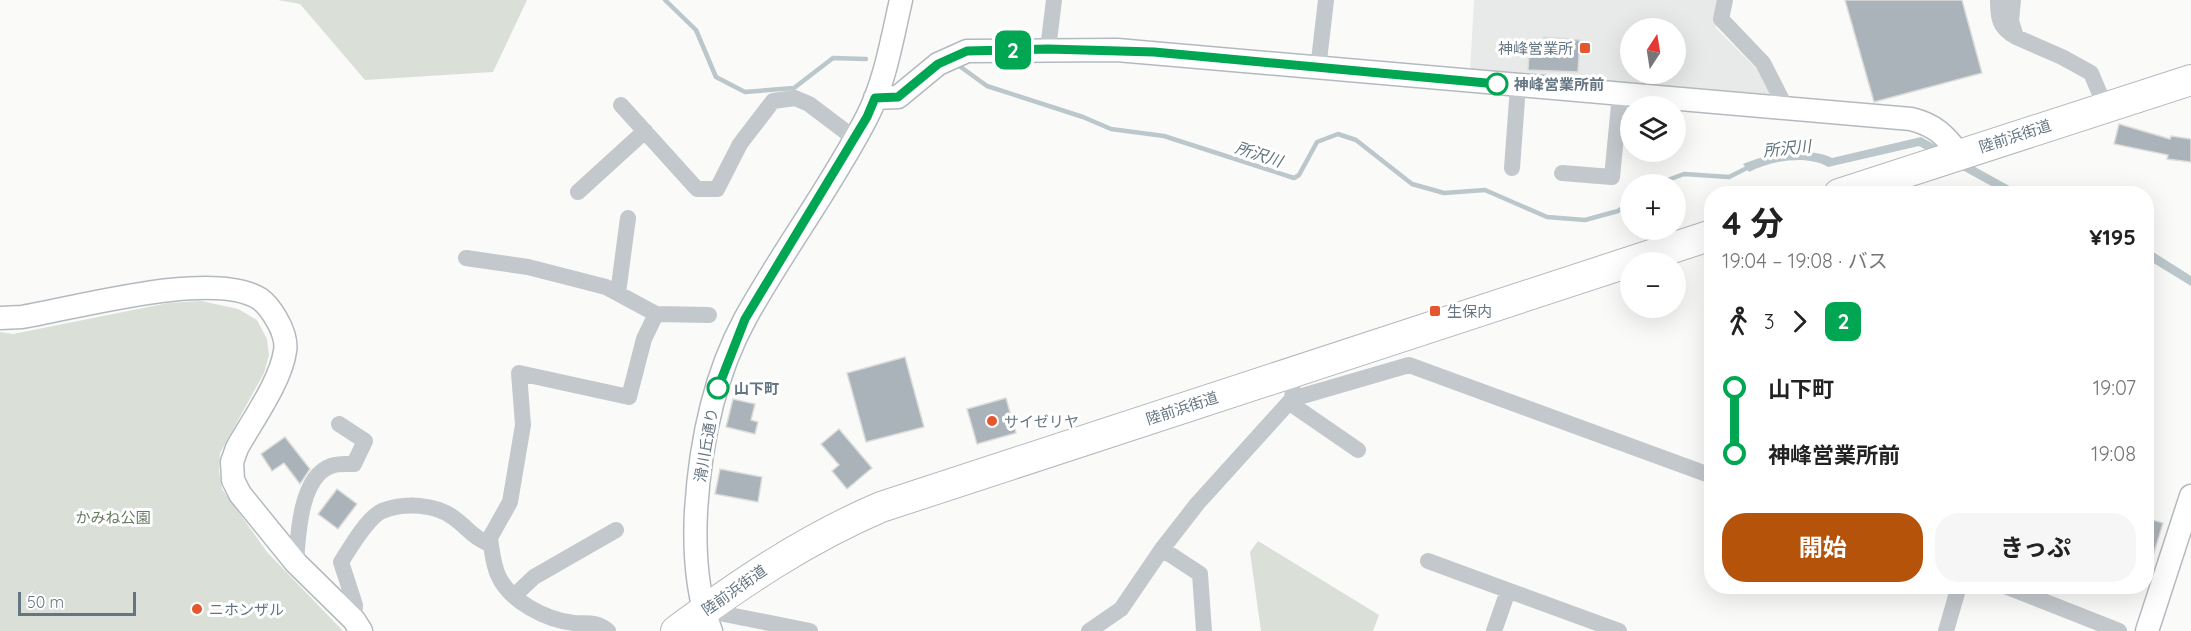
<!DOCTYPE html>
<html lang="ja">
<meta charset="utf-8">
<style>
body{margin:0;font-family:Quicksand,"Noto Sans JP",sans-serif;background:#f6f6f6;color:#222;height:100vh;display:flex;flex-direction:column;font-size:22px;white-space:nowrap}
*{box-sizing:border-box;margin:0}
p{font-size:20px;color:#767676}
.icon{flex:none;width:33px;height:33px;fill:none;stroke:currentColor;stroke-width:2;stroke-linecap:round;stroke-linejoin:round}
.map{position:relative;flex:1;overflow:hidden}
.details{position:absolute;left:1704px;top:186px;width:450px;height:408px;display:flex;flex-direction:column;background:#fff;border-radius:24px;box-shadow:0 6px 24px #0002}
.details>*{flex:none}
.badge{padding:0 12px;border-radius:9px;font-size:21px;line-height:39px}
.needle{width:39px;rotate:12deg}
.controls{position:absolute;left:1620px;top:18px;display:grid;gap:12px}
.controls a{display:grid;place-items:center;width:66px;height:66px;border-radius:50%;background:#fff;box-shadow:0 6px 24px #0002;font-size:30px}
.scale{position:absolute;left:18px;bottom:15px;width:118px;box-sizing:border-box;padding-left:6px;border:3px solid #657683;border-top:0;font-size:16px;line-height:21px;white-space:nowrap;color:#657683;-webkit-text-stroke:4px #fff;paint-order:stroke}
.map>.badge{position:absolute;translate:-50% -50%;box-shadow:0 0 0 3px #fff}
.legs{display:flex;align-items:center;gap:9px;height:66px;padding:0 18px;font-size:20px}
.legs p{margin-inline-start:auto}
.head{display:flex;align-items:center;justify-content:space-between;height:102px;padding:0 18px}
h1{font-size:33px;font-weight:700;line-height:45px}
.action{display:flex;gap:12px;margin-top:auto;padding:12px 18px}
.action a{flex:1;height:69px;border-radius:24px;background:#b45309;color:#fff;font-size:24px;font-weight:700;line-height:69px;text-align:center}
.action a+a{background:#f6f6f6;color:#222}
ul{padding:0 18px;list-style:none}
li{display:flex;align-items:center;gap:21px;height:66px;font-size:22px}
li i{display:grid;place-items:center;width:9px;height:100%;margin:0 8px;background:currentColor}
li i::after{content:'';width:15px;height:15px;margin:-8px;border:4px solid;border-radius:50%;background:#fff}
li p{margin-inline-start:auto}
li:first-child i{background:linear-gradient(#0000 50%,currentColor 0)}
li:last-child i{background:linear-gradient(currentColor 50%,#0000 0)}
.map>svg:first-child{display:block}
.built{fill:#e8e9e9;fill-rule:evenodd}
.green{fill:#dadfd7}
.water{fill:#bbc7cb}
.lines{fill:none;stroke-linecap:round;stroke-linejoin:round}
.stream{stroke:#bbc7cb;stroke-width:4.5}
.building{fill:#aab3b9;stroke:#dcdcda;stroke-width:1.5}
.secondary-casing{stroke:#b3babf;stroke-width:25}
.highway-casing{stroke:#b4b9bd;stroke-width:32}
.street{stroke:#c3c8cc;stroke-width:16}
.secondary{stroke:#fff;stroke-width:22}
.highway{stroke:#fff;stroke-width:30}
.line-1-casing{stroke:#fff;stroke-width:14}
.line-1{stroke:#00a651;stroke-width:9}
.poi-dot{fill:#e4572e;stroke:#fff;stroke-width:2}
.stop-1-dot{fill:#fff;stroke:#00a651;stroke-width:3}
.labels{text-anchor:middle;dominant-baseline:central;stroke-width:6;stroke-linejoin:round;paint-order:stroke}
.poi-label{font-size:15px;fill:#657683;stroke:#fff;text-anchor:start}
.stop-label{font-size:15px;font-weight:bold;fill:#657683;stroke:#fff;text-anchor:start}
.street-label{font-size:15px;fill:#657683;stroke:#fff}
.park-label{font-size:15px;fill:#687a64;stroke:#fff}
.water-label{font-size:16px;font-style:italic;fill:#60757c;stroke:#fff}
</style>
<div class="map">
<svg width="2191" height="631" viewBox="0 0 2191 631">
<rect width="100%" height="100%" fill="#fafaf8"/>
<!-- built -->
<path class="built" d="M1474,0H1717L1716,28L1757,69L1773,93L1768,97L1470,72ZM1630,28H1676V74H1630Z"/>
<!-- green -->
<path class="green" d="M278,0H527L493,72L365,80L300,4Z
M201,301L238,309L257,320L267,339L269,355L264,373L220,453L219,471L222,489L267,552L343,631H0V332L13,334L168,303Z
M1258,541L1379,615L1373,631H1261L1250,552Z"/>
<!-- water -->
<path class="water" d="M1921,137L2022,193H2004L1919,146L1828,167C1807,154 1770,161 1749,172L1743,164C1765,154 1810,146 1832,158Z
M2147,248L2191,276V286L2147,259Z"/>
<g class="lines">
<!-- stream -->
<path class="stream" d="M665,0L696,30L716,77L745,92L794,88L833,58L866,59
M958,65L987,86L1083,117L1111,129L1164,136L1294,178L1299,175L1317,142L1338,134L1356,140L1412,184L1444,193L1485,190L1547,217L1585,220L1618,211L1630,202
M1657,184L1684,174L1729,177L1749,167"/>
</g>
<!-- building -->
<path class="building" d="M1845,0H1962L1982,73L1874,102Z
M1544,37L1580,40L1578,72L1528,70L1529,53L1541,54Z
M2119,124L2170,139L2171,136L2191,139V162L2167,159L2168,155L2114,144Z
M905,357L924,427L866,442L847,373Z
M1006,398L1016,433L977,444L967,409Z
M733,399L755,404L751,420L758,422L755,434L726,427Z
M839,429L872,468L847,489L832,471L839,465L821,444Z
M285,437L310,469L300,484L284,463L272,471L261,454Z
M720,469L762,477L758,502L715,494Z
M337,489L357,504L338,529L318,514Z
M2146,518L2163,523L2150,566H2146Z"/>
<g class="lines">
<defs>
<path id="secondary" d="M875,98L898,97L938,64L967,51L1117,50L1911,119C1935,125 1945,135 1959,154
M0,318L22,317C77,308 213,269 260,299C267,304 273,313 277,320C282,328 287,342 285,351C281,381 252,421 237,448L232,462L233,480L240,494L296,563L354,620L361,631
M711,631C696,593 694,551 696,511C700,446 714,376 745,319C783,250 831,187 867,117C885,82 892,39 901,0
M2147,631L2191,496"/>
<path id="highway" d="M1839,194L2191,80
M676,631C741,583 806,539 881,507L1712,235"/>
</defs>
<!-- secondary casing -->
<use href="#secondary" class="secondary-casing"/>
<!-- highway casing -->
<use href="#highway" class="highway-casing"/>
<!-- street -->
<path class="street" d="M1725,0L1721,19L1763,63L1786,108
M1998,0C1998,18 1999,28 2016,37
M2013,0L2011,21L2016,37L2062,57L2091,73L2105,106
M1048,49L1054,0
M1318,69L1326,0
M621,105L697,189H717L740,144L773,101L795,98L809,104L854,138
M1512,168L1518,86
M1562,173L1612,177L1620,95
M578,192L645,131
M466,258L528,267L606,287L656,314
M618,293L628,218
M1358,450L1297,408L1292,399L1409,365L1712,476
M490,539C492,550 493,564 498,575C509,601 546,620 574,623C587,624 597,621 608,631
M1162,549L1200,574L1204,631
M1428,561L1619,631
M296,563C298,535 300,477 331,466C338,463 347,464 354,464L365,441L339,424
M2005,586L2119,631
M514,596L534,577L616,530
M704,610L810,631
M354,620L355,605L341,562C350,548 367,518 382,511C404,502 436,504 454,518C468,528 471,536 487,543L510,502L523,425L519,373L629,397L644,339L656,314L709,315
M1089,631L1121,609L1162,549L1197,504L1292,399L1293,390
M1494,631L1508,591
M1946,631L1959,586"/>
<!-- secondary -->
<use href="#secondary" class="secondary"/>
<!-- highway -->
<use href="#highway" class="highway"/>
</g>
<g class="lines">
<defs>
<path id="line-1" d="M718,388L745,319L867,117L875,98L898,97L938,64L967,51L1048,49L1154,52L1497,84"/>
</defs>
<!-- line-1 casing -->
<use href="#line-1" class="line-1-casing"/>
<!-- line-1 -->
<use href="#line-1" class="line-1"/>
</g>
<!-- markers -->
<g class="poi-dot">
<rect x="1579" y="42" width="12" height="12" rx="3"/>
<rect x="1429" y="305" width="12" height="12" rx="3"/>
<circle cx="992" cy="421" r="6"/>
<circle cx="197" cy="609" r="6"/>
</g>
<g class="stop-1-dot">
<circle cx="1497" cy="84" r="10"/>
<circle cx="718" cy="388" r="10"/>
</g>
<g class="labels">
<!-- poi labels -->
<g class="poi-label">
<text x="1573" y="48" text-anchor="end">神峰営業所</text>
<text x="1447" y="311">生保内</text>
<text x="1004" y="421">サイゼリヤ</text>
<text x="209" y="609">ニホンザル</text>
</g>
<!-- stop labels -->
<g class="stop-label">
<text x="1514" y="84">神峰営業所前</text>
<text x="734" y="388">山下町</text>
</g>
<!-- street labels -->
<g class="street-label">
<text transform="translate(2015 136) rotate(-18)">陸前浜街道</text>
<text transform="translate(1182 408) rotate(-18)">陸前浜街道</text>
<text transform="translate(706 445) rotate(-80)">滑川丘通り</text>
<text transform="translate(734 590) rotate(-35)">陸前浜街道</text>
</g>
<!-- park labels -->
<g class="park-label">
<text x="113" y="517">かみね公園</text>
</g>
<!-- water labels -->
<g class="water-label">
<text transform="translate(1787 148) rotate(-6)">所沢川</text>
<text transform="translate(1259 154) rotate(18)">所沢川</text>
</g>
</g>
</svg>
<div class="controls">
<a><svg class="needle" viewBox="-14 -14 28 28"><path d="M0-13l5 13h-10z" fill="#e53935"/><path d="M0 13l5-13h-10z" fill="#767676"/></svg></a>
<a><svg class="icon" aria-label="layers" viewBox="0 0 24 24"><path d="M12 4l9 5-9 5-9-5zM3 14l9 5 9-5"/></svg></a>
<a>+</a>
<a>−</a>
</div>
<div class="scale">50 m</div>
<b class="badge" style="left:1013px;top:50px;background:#00a651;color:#fff">2</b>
<section class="details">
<div class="head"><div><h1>4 分</h1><p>19:04 – 19:08 · バス</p></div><b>¥195</b></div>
<div class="legs"><svg class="icon" aria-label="walk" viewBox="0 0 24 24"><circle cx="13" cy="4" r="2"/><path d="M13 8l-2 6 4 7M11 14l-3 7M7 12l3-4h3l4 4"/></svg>3<svg class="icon" aria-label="forward" viewBox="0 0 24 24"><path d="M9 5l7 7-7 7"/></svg><b class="badge" style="background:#00a651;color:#fff">2</b></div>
<ul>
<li><i style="color:#00a651"></i><b>山下町</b><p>19:07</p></li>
<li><i style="color:#00a651"></i><b>神峰営業所前</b><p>19:08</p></li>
</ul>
<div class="action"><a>開始</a><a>きっぷ</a></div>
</section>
</div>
